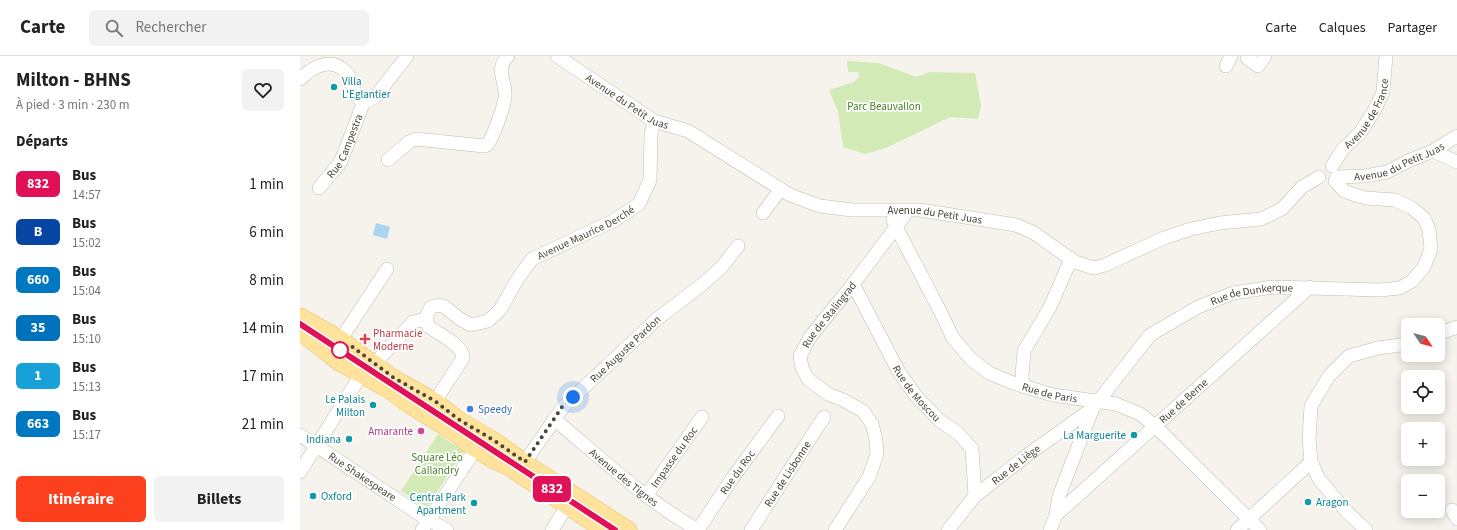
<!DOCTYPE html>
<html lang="fr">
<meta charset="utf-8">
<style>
body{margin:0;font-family:"Source Sans 3",sans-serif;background:#f2f2f2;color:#222;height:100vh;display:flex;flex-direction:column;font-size:15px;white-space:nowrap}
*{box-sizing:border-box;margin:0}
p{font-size:13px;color:#767676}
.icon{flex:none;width:22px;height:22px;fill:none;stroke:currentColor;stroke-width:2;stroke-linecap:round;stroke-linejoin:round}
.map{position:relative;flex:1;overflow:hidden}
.side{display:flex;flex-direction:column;background:#fff;width:300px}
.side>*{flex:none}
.badge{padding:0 8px;border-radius:6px;font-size:14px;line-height:26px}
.needle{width:26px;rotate:125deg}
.buttons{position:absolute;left:1101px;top:262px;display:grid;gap:8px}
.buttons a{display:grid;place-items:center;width:44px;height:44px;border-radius:6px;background:#fff;box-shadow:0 2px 10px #0003;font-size:20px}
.you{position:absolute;width:20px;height:20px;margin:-10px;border:3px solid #fff;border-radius:50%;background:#1a73e8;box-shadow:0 0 0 6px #1a73e833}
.map>.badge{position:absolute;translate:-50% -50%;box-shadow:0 0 0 2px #fff}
h2{padding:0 16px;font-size:15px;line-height:36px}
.round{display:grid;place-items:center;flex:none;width:42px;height:42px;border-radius:6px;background:#f2f2f2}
.head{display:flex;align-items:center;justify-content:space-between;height:68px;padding:0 16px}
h1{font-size:19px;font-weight:700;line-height:30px}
.action{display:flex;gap:8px;margin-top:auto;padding:8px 16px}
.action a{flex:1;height:46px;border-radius:6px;background:#fc3f1d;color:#fff;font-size:16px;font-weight:700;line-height:46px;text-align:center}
.action a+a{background:#f2f2f2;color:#222}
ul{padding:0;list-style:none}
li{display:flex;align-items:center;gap:12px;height:48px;padding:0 16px}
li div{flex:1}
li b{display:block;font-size:15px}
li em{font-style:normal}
li .badge{min-width:44px;font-weight:700;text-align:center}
header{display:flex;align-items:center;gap:24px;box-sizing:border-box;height:56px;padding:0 20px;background:#fff;border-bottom:1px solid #e0e0e0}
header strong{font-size:19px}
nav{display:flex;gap:22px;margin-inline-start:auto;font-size:14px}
.search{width:280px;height:36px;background:#f2f2f2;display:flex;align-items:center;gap:10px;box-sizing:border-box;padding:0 14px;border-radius:6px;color:#767676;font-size:15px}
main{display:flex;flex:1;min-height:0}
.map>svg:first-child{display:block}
.green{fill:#d2eab5}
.water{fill:#a9d4f2}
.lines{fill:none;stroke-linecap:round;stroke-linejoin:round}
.minor-casing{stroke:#c2bbae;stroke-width:14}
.major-casing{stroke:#e6c16a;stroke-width:17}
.minor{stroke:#fff;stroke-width:13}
.major{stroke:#ffe39c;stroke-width:16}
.line-casing{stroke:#fff;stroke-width:9}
.line{stroke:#e01156;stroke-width:6}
.walk{stroke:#4b4439;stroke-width:4;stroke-dasharray:0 7.2}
.culture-dot{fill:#0f9aa8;stroke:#fff;stroke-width:1.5}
.health-dot{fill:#e0444e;stroke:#fff;stroke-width:1.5}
.stop-dot{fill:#fff;stroke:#e01156;stroke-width:2}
.shop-dot{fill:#3f7fe0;stroke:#fff;stroke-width:1.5}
.hotel-dot{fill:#d1479c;stroke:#fff;stroke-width:1.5}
.labels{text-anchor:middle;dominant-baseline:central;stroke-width:3.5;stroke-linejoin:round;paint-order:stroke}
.culture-label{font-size:11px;fill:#0d838f;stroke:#fff;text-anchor:end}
.street-label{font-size:11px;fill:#4b4439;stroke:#fff}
.park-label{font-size:11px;fill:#4a7f2a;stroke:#fff}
.health-label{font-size:11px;fill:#be3a42;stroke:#fff;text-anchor:start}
.shop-label{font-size:11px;fill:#366cbe;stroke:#fff;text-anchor:start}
.hotel-label{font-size:11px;fill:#b23c85;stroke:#fff;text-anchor:end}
</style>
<header>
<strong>Carte</strong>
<div class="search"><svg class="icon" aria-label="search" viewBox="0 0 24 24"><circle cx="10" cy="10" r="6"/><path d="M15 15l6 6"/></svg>Rechercher</div>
<nav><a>Carte</a><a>Calques</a><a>Partager</a></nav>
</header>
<main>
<section class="side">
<div class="head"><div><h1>Milton - BHNS</h1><p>À pied · 3 min · 230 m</p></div><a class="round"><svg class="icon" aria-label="heart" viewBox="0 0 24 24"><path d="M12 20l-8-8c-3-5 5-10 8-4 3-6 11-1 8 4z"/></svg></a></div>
<h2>Départs</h2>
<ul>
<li><span class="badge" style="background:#e01156;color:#fff">832</span><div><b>Bus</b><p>14:57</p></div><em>1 min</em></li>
<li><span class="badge" style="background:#0645a2;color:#fff">B</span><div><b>Bus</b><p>15:02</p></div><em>6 min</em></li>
<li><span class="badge" style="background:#0077c1;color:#fff">660</span><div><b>Bus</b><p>15:04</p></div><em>8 min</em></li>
<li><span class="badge" style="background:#0072bc;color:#fff">35</span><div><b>Bus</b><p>15:10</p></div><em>14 min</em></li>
<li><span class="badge" style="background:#18a0d8;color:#fff">1</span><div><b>Bus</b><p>15:13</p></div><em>17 min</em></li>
<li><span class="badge" style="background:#0077c1;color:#fff">663</span><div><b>Bus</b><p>15:17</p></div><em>21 min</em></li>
</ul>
<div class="action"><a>Itinéraire</a><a>Billets</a></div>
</section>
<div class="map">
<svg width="1157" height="474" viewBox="0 0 1157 474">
<rect width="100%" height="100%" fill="#f6f3ec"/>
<!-- green -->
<path class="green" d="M547,5L579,7L616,21L630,16L675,17L681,50L678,63L650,61L586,92L565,98L543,91L538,55L529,34L554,26L559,21L558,16H548Z
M138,378L164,395L127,451L101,435Z"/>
<!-- water -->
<path class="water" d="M76,167L90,171L87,183L73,179Z"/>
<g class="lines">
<defs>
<g id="minor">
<path id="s1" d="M257,0L354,65L388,75L490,139L520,150L552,154H620L716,169L734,177L775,206L794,212L805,209L864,182L891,173L920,167L961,163L982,153L1002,131L1019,121"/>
<path d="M947,2L958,10L965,0"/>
<path d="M926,10L931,0"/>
<path d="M0,23C14,10 32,0 47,17C55,27 54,57 76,40L107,0"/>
<path d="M1133,95L1157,106"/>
<path d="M88,104L109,86L116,83L184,90L187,89C194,80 203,53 205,42C207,26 194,14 208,0"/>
<path id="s2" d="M1032,110L1043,93L1060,77L1074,55L1083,36L1086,0"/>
<path id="s3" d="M1037,121L1065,120L1087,116L1110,104L1133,95L1157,80"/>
<path id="s4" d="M19,132L39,108L43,100L64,45"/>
<path id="s5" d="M608,154L596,171L639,253L653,282L671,303L689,317L713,327L753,339L816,348L840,358L855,370L960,474"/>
<path d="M463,157L480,134"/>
<path id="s6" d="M553,228L599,316L616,340L640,365L658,377L672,393L675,440"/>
<path d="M1138,278L1157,271"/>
<path d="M41,283L87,213"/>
<path d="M75,307L113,266L126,263"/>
<path d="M723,330L722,319L724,295L750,251L771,203"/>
<path id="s7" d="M130,353L163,302C163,289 139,278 129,271C124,263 127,258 131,251L139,249L145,251L160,263L171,269L188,265L200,254L217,224L232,203L313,165L339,148L350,124L351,78L354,65"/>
<path id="s8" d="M254,363C301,402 345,444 398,474"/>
<path id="s9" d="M0,379L122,460L147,474"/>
<path id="s10" d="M225,406L263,351L357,263L399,231L421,212L438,190"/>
<path d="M0,416L61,319"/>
<path id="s11" d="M346,440L402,361"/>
<path d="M1152,454L1157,463"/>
<path id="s12" d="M756,459L1010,231"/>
<path d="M122,474L181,385"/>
<path d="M252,474L267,450"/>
<path id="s13" d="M398,474L431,424L478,360"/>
<path id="s14" d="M451,474L524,361"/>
<path id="s15" d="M535,474L569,421L577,398L576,384L572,368L563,355L543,344L528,338L508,323L502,312L500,300L510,281L553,228L596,171L593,164"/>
<path id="s16" d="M648,474L675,440L726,400L793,352"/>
<path id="s17" d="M750,474L756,459L759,440L793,352L850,279L898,251L933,237L973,231L1080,234L1100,232L1112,225L1124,211L1131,193L1129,174L1124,162L1112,152L1095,144L1066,142L1055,139L1044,135L1035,125"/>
<path d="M937,474L1011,406"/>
<path d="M1066,474L1046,455L1019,423L1011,406L1009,383L1011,350L1029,320L1049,300L1078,292L1108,288"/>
</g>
<path id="major" d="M0,260L41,283L94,322L135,345L158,363L195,385L233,412L329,474
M0,276L38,306L87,333L109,349L156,378L166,387L191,403L208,411L303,474"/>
</defs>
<!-- minor casing -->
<use href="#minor" class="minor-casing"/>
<!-- major casing -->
<use href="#major" class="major-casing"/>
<!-- minor -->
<use href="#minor" class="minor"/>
<!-- major -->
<use href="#major" class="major"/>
</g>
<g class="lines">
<defs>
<path id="line" d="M0,268L315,474"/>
</defs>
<!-- line casing -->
<use href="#line" class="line-casing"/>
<!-- line -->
<use href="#line" class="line"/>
<!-- walk -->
<path class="walk" d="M40,294L50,289L94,322L135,345L158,363L195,385L225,406L262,351L273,341"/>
</g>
<!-- markers -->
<g class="culture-dot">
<circle cx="34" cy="31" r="4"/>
<circle cx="73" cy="349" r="4"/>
<circle cx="834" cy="379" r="4"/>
<circle cx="49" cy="383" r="4"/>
<circle cx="13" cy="440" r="4"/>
<circle cx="1008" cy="446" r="4"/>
<circle cx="174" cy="447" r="4"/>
</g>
<path class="health-dot" d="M63 277h4v4h4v4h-4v4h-4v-4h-4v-4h4z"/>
<circle class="stop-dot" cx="40" cy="294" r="8"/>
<circle class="shop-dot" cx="170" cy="353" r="4"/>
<circle class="hotel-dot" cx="121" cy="375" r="4"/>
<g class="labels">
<!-- culture labels -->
<g class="culture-label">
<text x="42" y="25" text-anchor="start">Villa<tspan x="42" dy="13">L'Eglantier</tspan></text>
<text x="65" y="343">Le Palais<tspan x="65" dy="13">Milton</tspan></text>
<text x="826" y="379">La Marguerite</text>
<text x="41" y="383">Indiana</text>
<text x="21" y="440" text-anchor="start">Oxford</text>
<text x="166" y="441">Central Park<tspan x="166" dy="13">Apartment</tspan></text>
<text x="1016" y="446" text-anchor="start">Aragon</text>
</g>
<!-- street labels -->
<g class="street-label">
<text stroke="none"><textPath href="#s1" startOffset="84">Avenue du Petit Juas</textPath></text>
<text stroke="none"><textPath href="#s2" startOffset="64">Avenue de France</textPath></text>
<text stroke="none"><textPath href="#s4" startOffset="50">Rue Campestra</textPath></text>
<text stroke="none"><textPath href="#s3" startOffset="65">Avenue du Petit Juas</textPath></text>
<text stroke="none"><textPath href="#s1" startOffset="420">Avenue du Petit Juas</textPath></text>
<text stroke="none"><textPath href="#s7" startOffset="330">Avenue Maurice Derché</textPath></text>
<text stroke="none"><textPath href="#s17" startOffset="334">Rue de Dunkerque</textPath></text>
<text stroke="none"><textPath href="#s15" startOffset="273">Rue de Stalingrad</textPath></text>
<text stroke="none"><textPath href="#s10" startOffset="152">Rue Auguste Pardon</textPath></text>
<text stroke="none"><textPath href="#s5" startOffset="260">Rue de Paris</textPath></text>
<text stroke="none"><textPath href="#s6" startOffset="127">Rue de Moscou</textPath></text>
<text stroke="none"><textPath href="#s12" startOffset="171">Rue de Berne</textPath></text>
<text stroke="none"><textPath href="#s11" startOffset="48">Impasse du Roc</textPath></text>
<text stroke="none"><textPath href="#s16" startOffset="95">Rue de Liège</textPath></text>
<text stroke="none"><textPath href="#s13" startOffset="70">Rue du Roc</textPath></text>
<text stroke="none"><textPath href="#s14" startOffset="67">Rue de Lisbonne</textPath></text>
<text stroke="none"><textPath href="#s9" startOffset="75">Rue Shakespeare</textPath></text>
<text stroke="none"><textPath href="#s8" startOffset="91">Avenue des Tignes</textPath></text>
</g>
<!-- park labels -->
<g class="park-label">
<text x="584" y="50">Parc Beauvallon</text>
<text x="137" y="401">Square Léo<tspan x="137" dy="13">Callandry</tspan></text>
</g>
<!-- health labels -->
<g class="health-label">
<text x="73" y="277">Pharmacie<tspan x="73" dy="13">Moderne</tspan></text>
</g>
<!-- shop labels -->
<g class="shop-label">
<text x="178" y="353">Speedy</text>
</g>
<!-- hotel labels -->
<g class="hotel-label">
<text x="113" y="375">Amarante</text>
</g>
</g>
</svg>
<div class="buttons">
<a><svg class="needle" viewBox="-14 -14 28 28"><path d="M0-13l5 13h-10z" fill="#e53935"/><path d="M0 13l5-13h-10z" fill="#767676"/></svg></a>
<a><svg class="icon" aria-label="locate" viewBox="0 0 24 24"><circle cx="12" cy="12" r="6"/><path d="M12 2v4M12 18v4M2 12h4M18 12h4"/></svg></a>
<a>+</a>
<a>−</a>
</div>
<div class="you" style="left:273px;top:341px"></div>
<b class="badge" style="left:252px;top:433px;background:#e01156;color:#fff">832</b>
</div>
</main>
